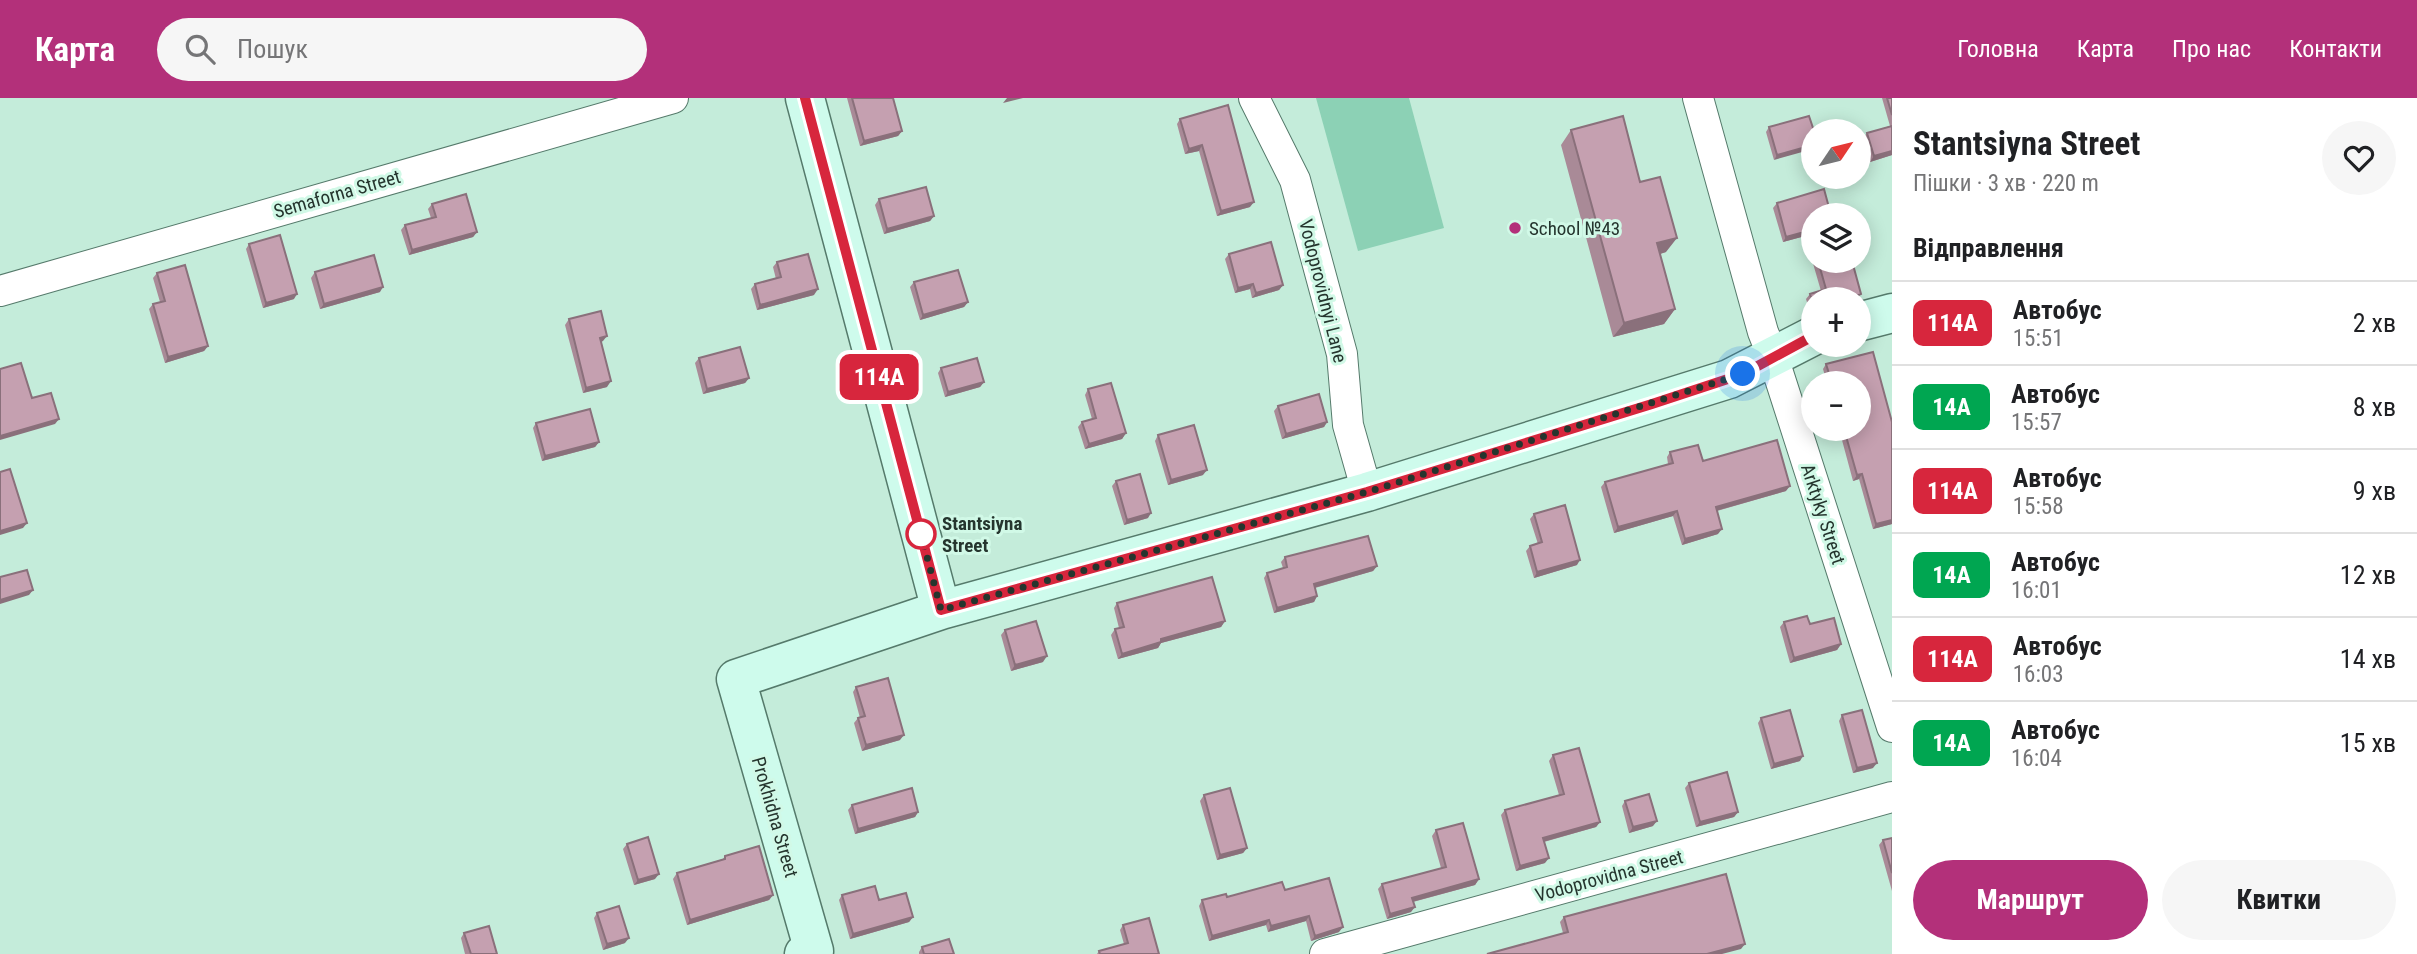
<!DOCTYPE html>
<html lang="uk">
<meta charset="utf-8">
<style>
body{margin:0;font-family:"Roboto Condensed",sans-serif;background:#f6f6f6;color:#202124;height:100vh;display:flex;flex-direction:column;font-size:26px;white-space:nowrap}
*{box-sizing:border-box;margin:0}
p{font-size:23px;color:#757577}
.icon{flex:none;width:38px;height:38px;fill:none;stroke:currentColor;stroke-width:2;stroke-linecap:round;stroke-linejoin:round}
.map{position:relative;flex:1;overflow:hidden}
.drawer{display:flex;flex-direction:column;background:#fff;width:525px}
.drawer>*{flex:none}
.badge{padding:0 14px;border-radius:10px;font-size:24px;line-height:46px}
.needle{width:46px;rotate:55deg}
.tools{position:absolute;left:1801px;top:21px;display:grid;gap:14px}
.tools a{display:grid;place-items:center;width:70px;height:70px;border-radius:50%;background:#fff;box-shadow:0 4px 18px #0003;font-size:35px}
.you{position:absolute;width:35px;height:35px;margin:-18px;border:5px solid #fff;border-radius:50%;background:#1a73e8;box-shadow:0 0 0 10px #1a73e833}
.map>.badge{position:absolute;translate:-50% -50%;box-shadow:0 0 0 4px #fff}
h2{padding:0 21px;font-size:26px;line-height:63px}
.round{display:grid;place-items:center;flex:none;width:74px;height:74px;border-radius:37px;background:#f6f6f6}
.headline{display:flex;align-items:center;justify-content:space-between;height:119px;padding:0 21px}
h1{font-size:33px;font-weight:700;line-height:52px}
.action{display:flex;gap:14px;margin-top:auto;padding:14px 21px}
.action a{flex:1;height:80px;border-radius:42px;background:#b3307a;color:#fff;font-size:28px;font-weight:700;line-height:80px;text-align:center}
.action a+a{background:#f6f6f6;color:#202124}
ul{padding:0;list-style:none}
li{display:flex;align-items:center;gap:21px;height:84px;padding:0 21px;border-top:2px solid #e0e0e0}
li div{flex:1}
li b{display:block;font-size:26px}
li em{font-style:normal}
li .badge{min-width:77px;font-weight:700;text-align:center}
header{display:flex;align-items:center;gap:42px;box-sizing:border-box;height:98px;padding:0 35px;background:#b3307a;color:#fff}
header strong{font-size:33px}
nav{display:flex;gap:38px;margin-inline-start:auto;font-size:24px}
.search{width:490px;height:63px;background:#f6f6f6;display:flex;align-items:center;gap:18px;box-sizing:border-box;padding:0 24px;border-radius:38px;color:#757577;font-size:26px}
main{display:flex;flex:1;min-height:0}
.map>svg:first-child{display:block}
.green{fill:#8cd1b5}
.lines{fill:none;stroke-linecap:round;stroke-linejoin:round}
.street-casing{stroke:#557a6b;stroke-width:32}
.secondary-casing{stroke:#557a6b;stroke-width:41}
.street{stroke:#fff;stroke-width:30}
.secondary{stroke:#cefbec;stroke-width:38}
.wall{fill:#a98a97}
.shaded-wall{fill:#8a707b}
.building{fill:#c5a0b0;stroke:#8a707b;stroke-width:2}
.line-casing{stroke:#fff;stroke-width:16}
.line{stroke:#d7263d;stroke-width:10}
.walk{stroke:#25352e;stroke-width:7;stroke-dasharray:0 12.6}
.poi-dot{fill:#b3307a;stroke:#d1f9e7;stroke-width:2.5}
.stop-dot{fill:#fff;stroke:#d7263d;stroke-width:3.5}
.labels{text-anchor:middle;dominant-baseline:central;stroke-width:6;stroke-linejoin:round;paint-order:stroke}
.street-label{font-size:19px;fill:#25352e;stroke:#d1f9e7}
.poi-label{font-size:19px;fill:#25352e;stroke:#d1f9e7;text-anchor:start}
.stop-label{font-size:19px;font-weight:bold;fill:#25352e;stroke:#d1f9e7;text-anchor:start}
</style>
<header>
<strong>Карта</strong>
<div class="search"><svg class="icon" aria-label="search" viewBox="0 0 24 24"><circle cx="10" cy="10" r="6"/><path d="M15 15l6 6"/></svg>Пошук</div>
<nav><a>Головна</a><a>Карта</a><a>Про нас</a><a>Контакти</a></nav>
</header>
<main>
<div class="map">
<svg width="1892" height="856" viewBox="0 0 1892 856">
<rect width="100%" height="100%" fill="#c4ecda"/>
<!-- green -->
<path class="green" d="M1316,0H1409L1444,130L1358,153Z"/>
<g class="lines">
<defs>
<path id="street" d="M1254,0L1295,82L1342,256L1348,327L1367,394
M1698,0L1763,234L1773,259L1892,629
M0,193L673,0
M1325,856L1892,699"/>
<path id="secondary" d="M805,0L941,512
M1858,224L1892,215
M804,856L814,853L736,581L941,512L1367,394L1729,281L1813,238"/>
</defs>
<!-- street casing -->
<use href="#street" class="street-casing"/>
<!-- secondary casing -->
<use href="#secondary" class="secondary-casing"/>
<!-- street -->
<use href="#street" class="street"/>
<!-- secondary -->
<use href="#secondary" class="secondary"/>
</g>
<!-- wall -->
<path class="wall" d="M847,0H893L902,33L898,38L860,48Z
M1882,0H1892V57L1870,64L1863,40L1867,35L1890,28Z
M1228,7L1250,109L1217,118L1199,53L1185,56L1177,26L1180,21Z
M1809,18L1774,62L1766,34L1769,29Z
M1571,32L1640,84L1666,154L1660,156L1675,211L1664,226L1613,239L1561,47Z
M879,101L934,118L930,123L884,136L875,107Z
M1777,105L1813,117V163H1852L1861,196L1813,201V217H1811L1806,201L1810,196L1821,193L1805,138L1783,144L1773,110Z
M432,106L477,134L473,139L409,157L401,132L405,127L431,120L428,111Z
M249,146L294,201L263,210L246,151Z
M1229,156L1283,187L1279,192L1252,200L1250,191L1235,195L1225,161Z
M777,164L814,197L757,212L751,191L755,186L776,181L773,169Z
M315,174L380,194L320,211L311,180Z
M157,175L208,248L204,253L165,265L149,211L153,206L160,204L153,180Z
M914,184L968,204L964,209L920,222L910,189Z
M569,221L603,243L601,244L607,289L583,295L565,227Z
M1873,254L1892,324V426L1873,431L1859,381L1853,383L1839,331H1858V285H1827L1823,271L1826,266Z
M699,260L749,280L745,285L703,296L695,265Z
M941,270L984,284L980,289L945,299L938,275Z
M1088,291L1126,335L1122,341L1085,351L1078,329L1082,324L1092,321L1085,297Z
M1278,308L1327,324L1324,329L1282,341L1274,313Z
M536,325L599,344L595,349L542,363L533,330Z
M1158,337L1203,377L1168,387L1155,343Z
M1670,354L1703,363L1786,393L1717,413L1718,436L1682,447L1673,418L1614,435L1601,389L1605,384L1668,366L1667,359Z
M1116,383L1148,420L1124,427L1112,388Z
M1534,416L1577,467L1534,480L1526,453L1530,448L1538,446L1530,421Z
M1285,459L1377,468L1373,473L1315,490L1317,498L1314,504L1274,515L1264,480L1267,475L1283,470L1281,464Z
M1117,505L1225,523L1221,529L1161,545L1158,550L1118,561L1111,537L1115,531L1119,530L1114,510Z
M1784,524L1810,526L1841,546L1837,552L1790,565L1780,529Z
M1005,532L1043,564L1011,573L1001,537Z
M856,589L900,642L862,653L854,625L858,620H860L853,594Z
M1842,617L1873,670L1853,675L1839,623Z
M1761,620L1800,663L1771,671L1758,625Z
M1553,657L1600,724L1596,729L1544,744L1545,765L1516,773L1501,717L1505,712L1559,697L1549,663Z
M1689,685L1738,714L1734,719L1696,729L1685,690Z
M1204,697L1247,750L1243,755L1217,762L1200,703Z
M1625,703L1653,728L1629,735L1622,708Z
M852,707L918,714L915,719L855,736L848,712Z
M1436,732L1479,781L1475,787L1413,804L1411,814L1387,821L1378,791L1382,786L1441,770L1432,738Z
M1892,740V793L1879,747L1883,742Z
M627,746L655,781L634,787L623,751Z
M725,758L773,797L769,802L687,827L673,781L677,775L723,761Z
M1285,792L1339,834L1311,843L1306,823L1268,834L1266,827L1209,843L1199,808L1202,802Z
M842,797L913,819L909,824L850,841L839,802Z
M597,815L625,845L603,852L594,820Z
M1564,819L1741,851L1563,835L1560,824Z
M1123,827L1159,856H1097L1099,853L1124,846L1120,832Z
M464,835L497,856H465L461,840Z
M922,849L954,856H919V854Z"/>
<!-- shaded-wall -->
<path class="shaded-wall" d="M1007,0H1023L1003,5Z
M902,33L898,38L860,48L864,43Z
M1202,47L1199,53L1185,56L1189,51Z
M1813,47V51L1774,62L1777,57Z
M1892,53V57L1870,64L1874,58Z
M1254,104L1250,109L1217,118L1221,113Z
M934,118L930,123L884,136L887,131Z
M1808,133L1805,138L1783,144L1786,139Z
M477,134L473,139L409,157L412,152Z
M1677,140L1666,154L1647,160L1657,145Z
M1253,186L1250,191L1235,195L1238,190Z
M1283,187L1279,192L1252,200L1256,195Z
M383,189L380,194L320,211L324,206Z
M818,191L814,197L757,212L760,207Z
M297,196L294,201L263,210L266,205Z
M968,204L964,209L920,222L923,217Z
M1675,211L1664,226L1613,239L1624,225Z
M607,238L603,243L596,245L600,240Z
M208,248L204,253L165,265L168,259Z
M749,280L745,285L703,296L707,291Z
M611,283L607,289L583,295L586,290Z
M984,284L980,289L945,299L948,294Z
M59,321L55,326L0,342V338Z
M1327,324L1324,329L1282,341L1286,336Z
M1126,335L1122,341L1085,351L1089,346Z
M599,344L595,349L542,363L545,358Z
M1207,372L1203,377L1168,387L1171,382Z
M1862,376L1859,381L1853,383L1857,377Z
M1790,388L1786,393L1712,414L1716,409Z
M1677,413L1673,418L1614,435L1618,429Z
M1151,415L1148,420L1124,427L1127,422Z
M1892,422V426L1873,431L1876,426Z
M27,425L23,430L0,437V433Z
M1722,431L1718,436L1682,447L1685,441Z
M1580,462L1577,467L1534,480L1537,474Z
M1377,468L1373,473L1310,491L1314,486Z
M33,492L29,497L0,506V502Z
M1317,498L1314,504L1274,515L1277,510Z
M1225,523L1221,529L1161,545L1158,550L1118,561L1122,556L1161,541Z
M1841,546L1837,552L1790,565L1794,560Z
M1047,558L1043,564L1011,573L1015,567Z
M904,637L900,642L862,653L866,647Z
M1803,658L1800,663L1771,671L1774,666Z
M1877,665L1873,670L1853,675L1857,670Z
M918,714L915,719L855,736L858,731Z
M1738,714L1734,719L1696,729L1700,724Z
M1657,723L1653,728L1629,735L1633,729Z
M1600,724L1596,729L1539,745L1543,740Z
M1247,750L1243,755L1217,762L1220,757Z
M1549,760L1545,765L1516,773L1520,768Z
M659,776L655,781L634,787L638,782Z
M1479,781L1475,787L1408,805L1412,800Z
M773,797L769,802L687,827L690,822Z
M1415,809L1411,814L1387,821L1390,816Z
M1309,818L1306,823L1268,834L1271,828Z
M913,819L909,824L850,841L853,836Z
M1269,822L1266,827L1209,843L1212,838Z
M1343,829L1339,834L1311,843L1315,838Z
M629,840L625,845L603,852L607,846Z
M1745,846L1741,851L1722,856H1707Z"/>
<!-- building -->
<path class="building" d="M852,0H893L902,33L864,43Z
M1887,0H1892V17Z
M1228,7L1254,104L1221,113L1202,47L1189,51L1180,21Z
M1623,18L1640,84L1660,79L1677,140L1657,145L1675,211L1624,225L1571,32Z
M1809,18L1814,33H1813V47L1777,57L1769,29Z
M1892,28V53L1874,58L1867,35Z
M926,89L934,118L887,131L879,101Z
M1824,91L1831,117H1813V148L1808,133L1786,139L1777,105Z
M466,96L477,134L412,152L405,127L436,119L432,106Z
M280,137L297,196L266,205L249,146Z
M1271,144L1283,187L1256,195L1253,186L1238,190L1229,156Z
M808,156L818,191L760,207L755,186L781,179L777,164Z
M374,157L383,189L324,206L315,174Z
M1818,163H1852L1861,196L1850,201H1813V206L1810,196L1826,191Z
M185,167L208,248L168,259L153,206L165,203L157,175Z
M958,172L968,204L923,217L914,184Z
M601,213L607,238L600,240L611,283L586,290L569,221Z
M740,249L749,280L707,291L699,260Z
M1873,254L1892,324V422L1876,426L1862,376L1857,377L1844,331H1858V285H1832L1826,266Z
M977,260L984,284L948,294L941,270Z
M21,265L32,300L51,295L59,321L0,338V271Z
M1111,285L1126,335L1089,346L1082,324L1096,320L1088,291Z
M1319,296L1327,324L1286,336L1278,308Z
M590,311L599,344L545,358L536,325Z
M1194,327L1207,372L1171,382L1158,337Z
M1777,342L1790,388L1716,409L1722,431L1685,441L1677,413L1618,429L1605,384L1673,365L1670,354L1698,347L1703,363Z
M10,371L27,425L0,433V374Z
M1140,376L1151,415L1127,422L1116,383Z
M1565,407L1580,462L1537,474L1530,448L1542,444L1534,416Z
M1368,438L1377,468L1314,486L1317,498L1277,510L1267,475L1287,469L1285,459Z
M27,472L33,492L0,502V479Z
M1212,479L1225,523L1161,541V544L1122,556L1115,531L1124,529L1117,505Z
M1807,518L1810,526L1834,520L1841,546L1794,560L1784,524Z
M1036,523L1047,558L1015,567L1005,532Z
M888,580L904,637L866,647L858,620L865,618L856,589Z
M1790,612L1803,658L1774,666L1761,620Z
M1862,612L1877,665L1857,670L1842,617Z
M1579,650L1600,724L1543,740L1549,760L1520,768L1505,712L1564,696L1553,657Z
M1727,674L1738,714L1700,724L1689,685Z
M912,690L918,714L858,731L852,707Z
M1230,690L1247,750L1220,757L1204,697Z
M1649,696L1657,723L1633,729L1625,703Z
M1463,725L1479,781L1412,800L1415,809L1390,816L1382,786L1446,769L1436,732Z
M648,739L659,776L638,782L627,746Z
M1892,740V775L1883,742Z
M759,748L773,797L690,822L677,775L725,761V758Z
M1726,776L1745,846L1707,856H1487L1568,834L1564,819Z
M1329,780L1343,829L1315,838L1309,818L1271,828L1269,822L1212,838L1202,802L1226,796L1227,799L1282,784L1285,792Z
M875,788L879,802L906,795L913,819L853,836L842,797Z
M619,808L629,840L607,846L597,815Z
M1149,820L1159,856H1100L1099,853L1128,845L1123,827Z
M489,828L497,856H471L464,835Z
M949,841L954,856H924L922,849Z"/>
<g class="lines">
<defs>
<path id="line" d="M805,0L941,512L1367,394L1652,306L1743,276L1813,238"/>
</defs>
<!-- line casing -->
<use href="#line" class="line-casing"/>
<!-- line -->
<use href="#line" class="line"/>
<!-- walk -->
<path class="walk" d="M921,436L941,512L1367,394L1743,276"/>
</g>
<!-- markers -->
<circle class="poi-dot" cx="1515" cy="130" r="7"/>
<circle class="stop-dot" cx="921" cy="436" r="14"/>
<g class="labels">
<!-- street labels -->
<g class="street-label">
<text transform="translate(337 96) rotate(-16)">Semaforna Street</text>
<text transform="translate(1323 193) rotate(76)">Vodoprovidnyi Lane</text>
<text transform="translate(1823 416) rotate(72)">Arktyky Street</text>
<text transform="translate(775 719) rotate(74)">Prokhidna Street</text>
<text transform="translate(1609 778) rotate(-15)">Vodoprovidna Street</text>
</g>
<!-- poi labels -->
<g class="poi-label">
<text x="1529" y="130">School №43</text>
</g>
<!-- stop labels -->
<g class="stop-label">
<text x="942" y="425">Stantsiyna<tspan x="942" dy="22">Street</tspan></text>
</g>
</g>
</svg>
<div class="tools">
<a><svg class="needle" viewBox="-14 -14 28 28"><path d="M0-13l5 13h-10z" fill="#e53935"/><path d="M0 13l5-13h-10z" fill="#757577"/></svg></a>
<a><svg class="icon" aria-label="layers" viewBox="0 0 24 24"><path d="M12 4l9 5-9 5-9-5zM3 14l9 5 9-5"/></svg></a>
<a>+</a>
<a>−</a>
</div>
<div class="you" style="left:1743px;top:276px"></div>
<b class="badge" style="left:879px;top:279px;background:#d7263d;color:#fff">114А</b>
</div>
<section class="drawer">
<div class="headline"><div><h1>Stantsiyna Street</h1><p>Пішки · 3 хв · 220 m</p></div><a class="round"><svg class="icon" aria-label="heart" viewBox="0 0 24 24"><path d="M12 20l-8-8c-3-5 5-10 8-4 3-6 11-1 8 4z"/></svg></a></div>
<h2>Відправлення</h2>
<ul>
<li><span class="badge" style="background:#d7263d;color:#fff">114А</span><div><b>Автобус</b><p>15:51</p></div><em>2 хв</em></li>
<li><span class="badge" style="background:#00a651;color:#fff">14А</span><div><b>Автобус</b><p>15:57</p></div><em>8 хв</em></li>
<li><span class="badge" style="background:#d7263d;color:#fff">114А</span><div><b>Автобус</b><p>15:58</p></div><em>9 хв</em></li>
<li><span class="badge" style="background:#00a651;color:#fff">14А</span><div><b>Автобус</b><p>16:01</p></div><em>12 хв</em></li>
<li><span class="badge" style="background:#d7263d;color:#fff">114А</span><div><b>Автобус</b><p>16:03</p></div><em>14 хв</em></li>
<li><span class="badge" style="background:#00a651;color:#fff">14А</span><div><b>Автобус</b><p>16:04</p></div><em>15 хв</em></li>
</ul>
<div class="action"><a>Маршрут</a><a>Квитки</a></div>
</section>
</main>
